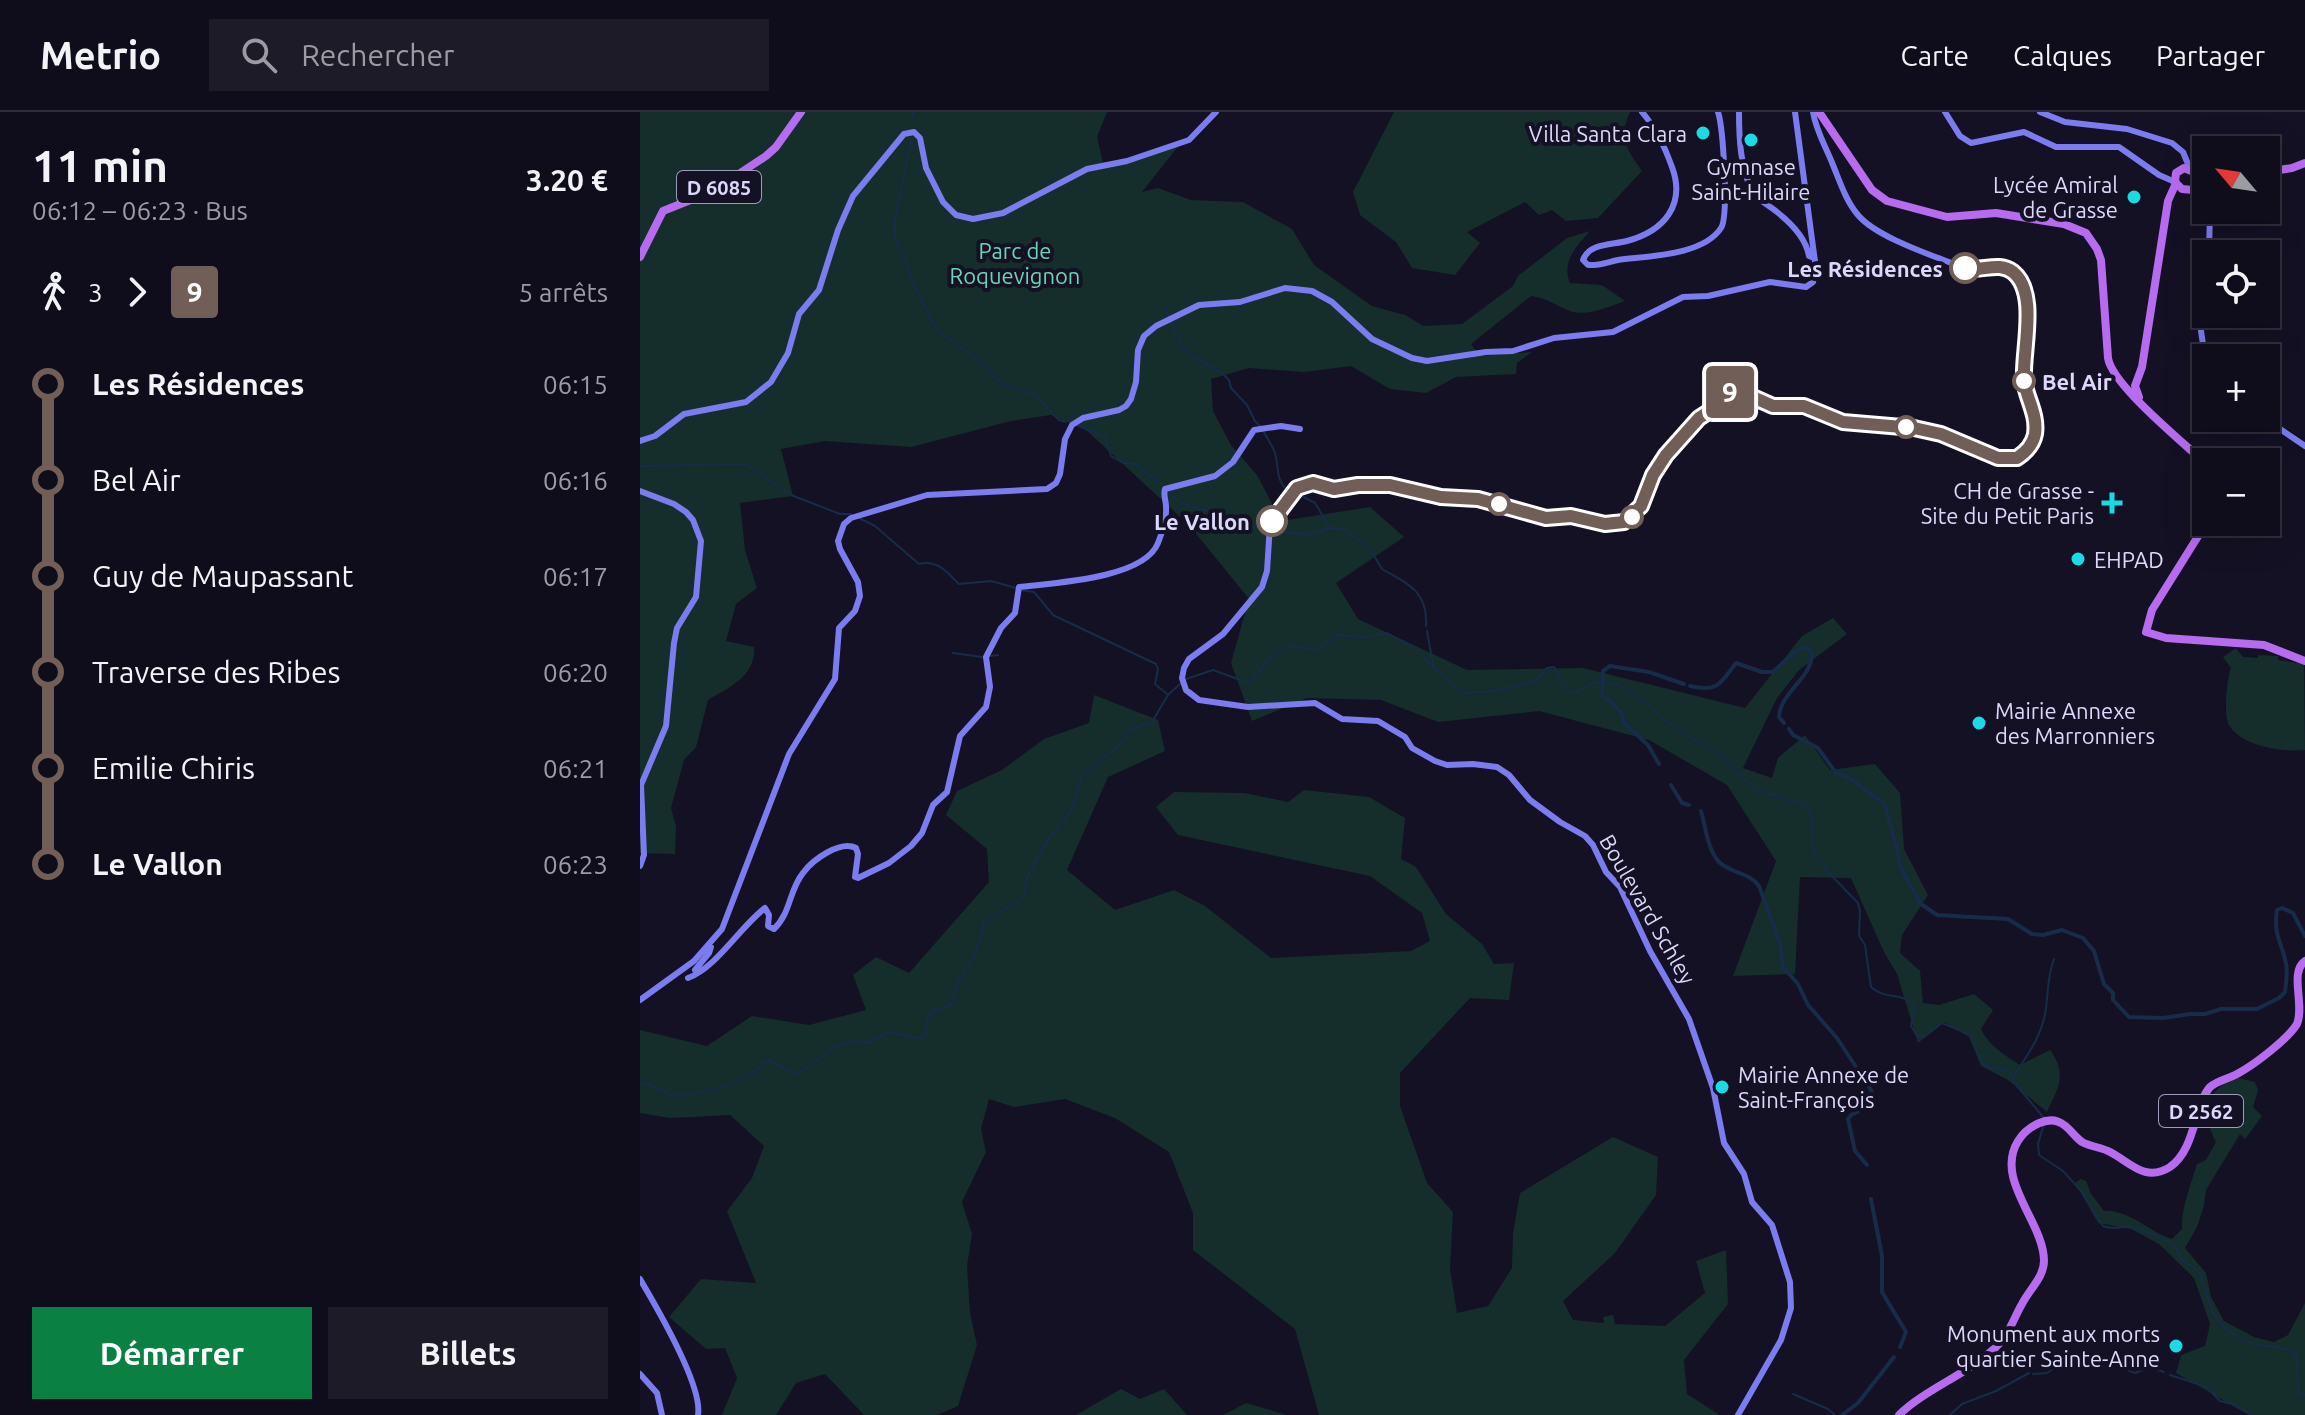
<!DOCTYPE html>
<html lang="fr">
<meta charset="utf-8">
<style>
body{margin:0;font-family:Ubuntu,sans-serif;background:#1d1b28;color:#f1f3f6;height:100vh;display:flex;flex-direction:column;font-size:30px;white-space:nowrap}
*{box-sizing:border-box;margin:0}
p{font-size:26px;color:#9b9ca3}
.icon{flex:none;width:44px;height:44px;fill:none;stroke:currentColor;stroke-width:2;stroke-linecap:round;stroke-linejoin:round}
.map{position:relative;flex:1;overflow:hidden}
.details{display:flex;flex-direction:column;background:#0f0d1b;width:640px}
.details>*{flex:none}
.badge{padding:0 16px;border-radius:6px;font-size:28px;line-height:52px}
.needle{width:52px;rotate:299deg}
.tools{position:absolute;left:1552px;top:24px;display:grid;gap:16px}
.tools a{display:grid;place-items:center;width:88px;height:88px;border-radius:0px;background:#0f0d1b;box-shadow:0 8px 32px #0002,0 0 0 2px #2f2d3a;font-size:40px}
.map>.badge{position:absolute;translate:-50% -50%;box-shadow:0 0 0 4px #fff}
.legs{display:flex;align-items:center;gap:12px;height:88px;padding:0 32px;font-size:26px}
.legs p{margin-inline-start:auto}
.summary{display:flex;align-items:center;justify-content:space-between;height:136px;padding:0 32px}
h1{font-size:44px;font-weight:700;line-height:60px}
.cta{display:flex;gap:16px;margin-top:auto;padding:16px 32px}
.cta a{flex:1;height:92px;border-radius:0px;background:#0b8043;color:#fff;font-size:32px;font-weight:700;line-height:92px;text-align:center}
.cta a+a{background:#1d1b28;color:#f1f3f6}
ul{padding:0 32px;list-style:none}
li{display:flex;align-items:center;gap:28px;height:96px;font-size:30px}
li i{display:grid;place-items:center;width:12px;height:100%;margin:0 10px;background:currentColor}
li i::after{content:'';width:20px;height:20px;margin:-10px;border:6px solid;border-radius:50%;background:#0f0d1b}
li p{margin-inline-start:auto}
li:first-child i{background:linear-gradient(#0000 50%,currentColor 0)}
li:last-child i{background:linear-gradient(currentColor 50%,#0000 0)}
header{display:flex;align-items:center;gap:48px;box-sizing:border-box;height:112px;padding:0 40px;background:#0f0d1b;border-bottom:2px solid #2f2d3a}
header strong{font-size:38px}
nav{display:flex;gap:44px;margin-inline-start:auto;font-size:28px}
.search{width:560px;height:72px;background:#1d1b28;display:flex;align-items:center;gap:20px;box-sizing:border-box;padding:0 28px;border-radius:0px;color:#9b9ca3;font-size:30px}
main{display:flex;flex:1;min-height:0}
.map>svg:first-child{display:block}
.green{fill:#152d2b}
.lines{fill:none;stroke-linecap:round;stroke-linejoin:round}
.stream{stroke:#162c49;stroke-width:2}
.canal{stroke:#162c49;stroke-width:4}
.secondary{stroke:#7a7cf0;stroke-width:6}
.primary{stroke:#b76bee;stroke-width:8}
.line-1-casing{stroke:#fff;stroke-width:18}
.line-1{stroke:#715e57;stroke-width:12}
.poi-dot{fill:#1adae5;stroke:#141124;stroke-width:3}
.stop-1-dot{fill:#fff;stroke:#715e57;stroke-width:4}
.labels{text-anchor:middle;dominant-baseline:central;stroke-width:8;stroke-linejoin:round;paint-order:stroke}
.shield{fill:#141124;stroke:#9f9cba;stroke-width:2}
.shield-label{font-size:20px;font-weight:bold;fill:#dbd8fb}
.poi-label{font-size:22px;fill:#dbd8fb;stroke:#141124;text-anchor:end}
.park-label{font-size:22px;fill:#6cd3b4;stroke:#141124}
.stop-label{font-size:22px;font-weight:bold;fill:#dbd8fb;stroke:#141124;text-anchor:end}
.street-label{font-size:22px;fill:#dbd8fb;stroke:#141124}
</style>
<header>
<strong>Metrio</strong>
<div class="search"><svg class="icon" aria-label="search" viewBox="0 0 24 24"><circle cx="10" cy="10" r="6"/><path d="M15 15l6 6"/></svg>Rechercher</div>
<nav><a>Carte</a><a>Calques</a><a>Partager</a></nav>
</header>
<main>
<section class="details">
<div class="summary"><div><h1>11 min</h1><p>06:12 – 06:23 · Bus</p></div><b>3.20 €</b></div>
<div class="legs"><svg class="icon" aria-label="walk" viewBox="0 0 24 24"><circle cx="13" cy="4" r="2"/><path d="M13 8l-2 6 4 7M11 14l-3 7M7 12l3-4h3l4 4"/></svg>3<svg class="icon" aria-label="forward" viewBox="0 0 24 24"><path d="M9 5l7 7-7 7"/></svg><b class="badge" style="background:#715e57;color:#fff">9</b><p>5 arrêts</p></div>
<ul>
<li><i style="color:#715e57"></i><b>Les Résidences</b><p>06:15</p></li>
<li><i style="color:#715e57"></i><span>Bel Air</span><p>06:16</p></li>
<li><i style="color:#715e57"></i><span>Guy de Maupassant</span><p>06:17</p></li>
<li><i style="color:#715e57"></i><span>Traverse des Ribes</span><p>06:20</p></li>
<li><i style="color:#715e57"></i><span>Emilie Chiris</span><p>06:21</p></li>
<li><i style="color:#715e57"></i><b>Le Vallon</b><p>06:23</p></li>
</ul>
<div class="cta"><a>Démarrer</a><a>Billets</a></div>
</section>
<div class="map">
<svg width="1665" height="1303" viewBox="0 0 1665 1303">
<rect width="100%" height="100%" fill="#141124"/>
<!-- green -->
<path class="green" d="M0,0H467L457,25L464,55L540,32L502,80L518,76L551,88L603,90L652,117L674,153L732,194L765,203L784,214L822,212L873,174L878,164L927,126L950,119C937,134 921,149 930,171L962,173L985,189C968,195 945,206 927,198C914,192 906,186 891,184L831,232L840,244L892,240L877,251L876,262L816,265L786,281L750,277L711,254L665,260L609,256L571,267L573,299L591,333L617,363L641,409L730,395L764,425L696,471L718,507L827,558L943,556L1105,596L1162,524L1193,506L1207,522L1159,558L1137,586L1103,656L1132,666L1138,646L1165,623L1190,658L1235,652L1260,681L1264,737L1288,783L1262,823L1260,841L1280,859L1283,891L1299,893L1334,882L1353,898L1341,917C1349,934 1365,943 1380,953L1410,938C1428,962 1418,976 1407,1000L1368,968L1341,954L1329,925L1305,910L1278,931L1257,862L1244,840L1211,766L1160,765L1155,862L1093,864L1136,749L1087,673L1009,628L899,599L798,610L741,588L667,586L612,609L591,551L609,487L549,413L446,318L411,303L371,309L271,335L185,329L141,337L153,384L100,391L105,438L117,476L96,492L86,529L114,535C116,564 90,575 68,588L56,635L44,648L31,696L36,714L35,742L0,741Z
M754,0H990C978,26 986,36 1002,59L958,106L926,109L912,98L899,103L885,90L827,120L840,131L815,163L772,156L756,130L720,103L713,80Z
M1596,536L1603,545L1618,546V543L1638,544V548L1664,552L1665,638C1643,640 1602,635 1589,613C1583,603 1587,567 1591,556L1583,545Z
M454,583L518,608L525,639L468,665L427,758L475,798L534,778L565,794L631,846L771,839L790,829L782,801L730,764L538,723L516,695L534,680L605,681L648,690L664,678L729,685L765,706L761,747L776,755L806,802L842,832L854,852L874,851L869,888L830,886L760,961V994L787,1071L813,1100L810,1157L817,1201L848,1194L872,1156L873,1121L880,1081L973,1025L1018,1045L1016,1083L975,1141L923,1189L933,1208L964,1211L963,1205L973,1203L975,1212L1025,1214L1065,1181L1056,1149L1086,1138L1088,1192L1044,1248L1047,1282L1080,1303H679L655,1217L553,1138V1101L529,1040L475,1006L425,987L374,995L349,987L341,1017L346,1040L322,1090L332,1122L327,1154L330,1201L337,1233L318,1294L297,1303H224L185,1262L156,1271L136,1303H82L97,1266L85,1236L66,1237L29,1205L61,1167L116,1171L87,1099L112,1066L124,1034L90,1003L30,1006L0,1001V918L67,934L112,904L169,913L226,898L213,863L236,845L269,861L349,770L347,737L306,703L317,679L362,658L404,627L449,611Z
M1594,965L1615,970L1618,978L1613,995L1622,1004L1605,1027L1600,1022L1566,1078L1564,1093L1557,1115L1545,1136L1566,1161L1571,1185L1584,1209L1614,1225L1634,1230L1648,1223L1665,1191V1303H1609L1536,1261L1541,1243L1565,1234L1570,1212L1554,1166L1519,1132L1491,1117L1458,1111L1435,1071L1441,1067L1446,1069L1451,1082L1464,1099C1489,1097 1510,1120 1532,1127L1542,1117C1541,1096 1551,1072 1557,1052L1566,1048L1576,1030C1560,1000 1566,981 1594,965Z
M481,1277L500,1287L524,1277L547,1303H436Z
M606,1291L647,1303H583Z"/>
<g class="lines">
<!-- stream -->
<path class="stream" d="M273,4V0
M271,30L255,106V124L274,173L296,217L344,252L361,271L395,283L419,308L426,310
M525,196L542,235L553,245L581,260L589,268L591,276L607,293L615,309L621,315
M437,313L465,325L471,344L483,351L496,352L520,372
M624,320C627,326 631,332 634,338C640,354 634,366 648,379
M0,354L106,352L151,383L200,402H211
M528,381C547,397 560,396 582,403C600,409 606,415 626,416
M658,382L675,391L690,416
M219,406L235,414L279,452C297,447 307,460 319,472L351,469L376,476
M633,418L668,423L690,416L703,417L730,437L742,457C768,472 788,479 786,514
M381,478L394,480L413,503L516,552L518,557L515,572L527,582
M787,519L793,553
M313,541L342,545
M350,544L358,543
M546,567L573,558L609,571L631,546L648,534L676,538L698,523L723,525L746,521L772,534L810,571L826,581L855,579L896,569L907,556L914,555L925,576L934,581L957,570L977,572L1000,587L1034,615L1079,642L1115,677L1167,694L1171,700L1173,739L1188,760L1218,791L1220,799L1219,824L1225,833L1231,875C1247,889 1261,879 1275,894L1271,914L1277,924H1285L1302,911L1331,923L1338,943L1345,954L1369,959L1377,974L1404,1006
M1374,964C1386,945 1401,925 1405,902C1409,881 1406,869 1414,847
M0,970C13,972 23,981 35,984C47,986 97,971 108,964C115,960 122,953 128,948L152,961L161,959L195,935L215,929L228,931L250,920L281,927L286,922C287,898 289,900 311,893L319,868L334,845L344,811L384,785L387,766L406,730L433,697L442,663L479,634L491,617L512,610L528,583L541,571
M1404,1012L1398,1032L1399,1043L1423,1059L1442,1080L1463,1114C1474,1119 1483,1113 1493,1115C1504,1117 1523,1127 1532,1132C1540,1136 1538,1142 1542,1147C1549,1155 1558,1154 1563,1169C1571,1194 1570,1208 1597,1225C1614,1236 1637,1232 1656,1241L1659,1282L1665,1283
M1393,1262L1407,1261L1414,1256H1446L1469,1251L1495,1261L1511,1255L1524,1260
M1530,1263L1567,1275L1580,1289L1592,1292L1612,1303
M1153,1282L1188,1297L1195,1303
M1310,1303L1322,1292L1356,1279L1389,1261"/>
<!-- canal -->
<path class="canal" d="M1050,574C1079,581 1081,570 1096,551L1122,560H1133L1157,538L1165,535L1172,540C1173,566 1140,580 1139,605L1144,611
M1149,617L1153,623L1178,636L1196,661L1206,664L1244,691L1257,736L1260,755L1281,792L1297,803L1368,807L1392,822L1403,823L1422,818L1443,826L1454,839L1464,872L1473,881V888L1489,905L1523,906L1550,902H1565L1581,897H1617L1639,886L1645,880C1646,871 1648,860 1646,852C1642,829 1633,825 1637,798L1642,796L1653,801L1665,824
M1019,652L1008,633L984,611L982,602L972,591L962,583L963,559L970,554L1009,560L1044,572
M1031,673L1042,691L1049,693
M1061,699C1066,716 1067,736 1079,750C1090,761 1109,760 1119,774L1140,831L1143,855L1158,872L1168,893L1197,926L1231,978L1233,984L1229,994L1211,1003L1208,1007L1215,1039L1227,1053
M1231,1087L1242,1144V1180L1266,1220L1260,1235
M1202,1303L1218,1291L1254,1245"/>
<!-- secondary -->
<path class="secondary" d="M1002,0C1016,16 1025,35 1032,55C1046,93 1024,119 987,129C972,133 949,131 943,148L948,153C958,154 968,150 978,148C1006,144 1063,144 1081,116C1089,104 1083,15 1078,0
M1099,0C1099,24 1100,58 1113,80C1119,89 1129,93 1137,100C1151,111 1166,126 1169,144L1174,146
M1305,0L1320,24L1331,31L1384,20L1416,35H1479L1519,63L1535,70
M1400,0L1425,10L1487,17L1532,31L1543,40L1550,57
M1551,78L1566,93
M1565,86L1566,72
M1569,142L1570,98
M1566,170L1561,219L1566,252
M1624,306L1665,334
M0,329L15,324L44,302L106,290L131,270L148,241L159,202L179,178L198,118L213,84L264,22L274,20L280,26L286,56L303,90L316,103L333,107L363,101L447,57L487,49L549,28L576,0
M0,379L34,392L46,400L53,408L61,429L56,485L37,516L34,531L26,614L1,673L4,743L0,754
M55,858L69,841L71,835
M48,866C76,856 100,815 125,796L129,803L128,814L134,817C151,801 149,778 163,761C173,747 201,728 216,736L218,742L215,765L218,766L249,751L271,734L282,721L293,693L307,680L320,624L346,595L350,575L346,545L361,516L375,501L379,475C412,471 504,467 518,431C522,421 527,406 526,395C526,387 523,384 525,377L575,364L593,350L614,318L641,314L660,317
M0,888L54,849L82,817L149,642L195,567L199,516L215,499L220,484L218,470L200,437L198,429L204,412L211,406L287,383L407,377L416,371L420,362L425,327L432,313L443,306L479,298L486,294L491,287L496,270L498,238L504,224L516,214L559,193L600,190L645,176L672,179L692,190L732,227L772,246L787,249L846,240L873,239L914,226L973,220L1043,185L1068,184L1130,170L1166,175L1173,170L1176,157L1155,0
M0,1167C16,1194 63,1274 58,1303
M0,1262L17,1281L22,1303
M1098,1303L1141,1228L1151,1196L1150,1170L1132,1113L1112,1090L1104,1062L1084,1031L1073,976L1049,907L1010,839L980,775L966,760L953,733L945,724L920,710L890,688L869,663L857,655L833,652L807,653L795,649L772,636L765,625L738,609L702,607L675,591L608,595L559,588L546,578L542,566L544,556L549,547L583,522L622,475L627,459L630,413L657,376L665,372L673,371L694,377L718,373H750L801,385L838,387L906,406L931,404L974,412L984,410L995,402L1005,387L1017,355L1056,309L1076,295L1087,282L1097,278L1137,294H1164L1203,310L1250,312L1294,320L1365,348L1384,342C1389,336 1394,329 1395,321C1398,301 1385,285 1384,266C1382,236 1399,188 1376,164C1362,148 1341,161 1324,156C1295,144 1237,126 1218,103C1206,89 1200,70 1193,53C1186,35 1176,19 1173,0"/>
<!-- primary -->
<path class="primary" d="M1179,0L1232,78L1247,89L1307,105L1356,101L1424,112L1446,121L1457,137L1461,148L1468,246C1472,273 1543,330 1566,352
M1626,60L1652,56L1665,51
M1558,62L1559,72L1553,78L1542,77L1535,70L1536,61L1544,56L1566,65
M0,145L23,99L73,79L126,44L136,35L161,0
M1499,285L1495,274L1502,255L1528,89L1536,71
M1567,410L1512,498L1506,520L1526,526L1624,533L1665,549
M1259,1303C1288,1274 1344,1256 1365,1224C1372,1214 1376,1202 1382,1192C1389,1178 1404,1165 1404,1149C1404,1110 1354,1068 1378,1029C1387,1015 1409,1001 1424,1013C1431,1018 1435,1025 1442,1030C1451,1035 1461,1035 1470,1040C1490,1050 1505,1071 1530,1055C1556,1037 1554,993 1570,975C1578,968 1588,967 1597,962C1614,953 1648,927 1657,912C1665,893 1649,860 1665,849"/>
</g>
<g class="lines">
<defs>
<path id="line-1" d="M632,409L657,376L673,371L694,377L718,373H750L801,385L838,387L906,406L931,404L965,412L984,410L1001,394L1013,363L1026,343L1059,306L1076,295L1090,280L1097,278L1133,294H1164L1203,310L1274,316L1301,322L1358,346H1377C1386,340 1393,333 1395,322C1398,302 1386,286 1384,268C1382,239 1399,181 1373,160C1359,149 1341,160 1325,156"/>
</defs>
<!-- line-1 casing -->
<use href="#line-1" class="line-1-casing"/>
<!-- line-1 -->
<use href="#line-1" class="line-1"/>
</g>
<!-- markers -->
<g class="poi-dot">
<circle cx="1063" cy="21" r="8"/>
<circle cx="1111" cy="28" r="8"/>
<circle cx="1494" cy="85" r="8"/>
<path d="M1468 379h8v8h8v8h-8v8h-8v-8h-8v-8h8z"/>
<circle cx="1438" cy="447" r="8"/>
<circle cx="1339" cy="611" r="8"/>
<circle cx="1082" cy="975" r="8"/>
<circle cx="1536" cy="1234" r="8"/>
</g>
<g class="stop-1-dot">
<circle cx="1325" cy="156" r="14"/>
<circle cx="1384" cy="269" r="10"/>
<circle cx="1266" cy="315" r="10"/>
<circle cx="859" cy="392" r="10"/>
<circle cx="992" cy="405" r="10"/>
<circle cx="632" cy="409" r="14"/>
</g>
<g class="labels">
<!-- shield labels -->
<g class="shield">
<rect x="37" y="59" width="84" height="32" rx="6"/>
<rect x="1519" y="983" width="84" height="32" rx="6"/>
</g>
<g class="shield-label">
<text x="79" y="75">D 6085</text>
<text x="1561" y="999">D 2562</text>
</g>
<!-- poi labels -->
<g class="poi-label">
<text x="1047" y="21">Villa Santa Clara</text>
<text x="1111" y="54" text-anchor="middle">Gymnase<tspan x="1111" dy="25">Saint-Hilaire</tspan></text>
<text x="1478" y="72">Lycée Amiral<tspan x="1478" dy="25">de Grasse</tspan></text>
<text x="1454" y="378">CH de Grasse -<tspan x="1454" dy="25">Site du Petit Paris</tspan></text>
<text x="1454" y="447" text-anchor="start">EHPAD</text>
<text x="1355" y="598" text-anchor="start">Mairie Annexe<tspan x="1355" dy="25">des Marronniers</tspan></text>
<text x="1098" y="962" text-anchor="start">Mairie Annexe de<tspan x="1098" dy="25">Saint-François</tspan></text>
<text x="1520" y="1221">Monument aux morts<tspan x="1520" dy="25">quartier Sainte-Anne</tspan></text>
</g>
<!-- park labels -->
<g class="park-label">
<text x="375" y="138">Parc de<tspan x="375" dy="25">Roquevignon</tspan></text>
</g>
<!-- stop labels -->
<g class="stop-label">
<text x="1303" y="156">Les Résidences</text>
<text x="1402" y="269" text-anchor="start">Bel Air</text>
<text x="610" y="409">Le Vallon</text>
</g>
<!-- street labels -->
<g class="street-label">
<text transform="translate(1008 797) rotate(60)">Boulevard Schley</text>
</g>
</g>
</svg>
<div class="tools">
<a><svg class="needle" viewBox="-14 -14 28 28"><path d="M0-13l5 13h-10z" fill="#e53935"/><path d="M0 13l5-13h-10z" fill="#9b9ca3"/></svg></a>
<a><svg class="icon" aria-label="locate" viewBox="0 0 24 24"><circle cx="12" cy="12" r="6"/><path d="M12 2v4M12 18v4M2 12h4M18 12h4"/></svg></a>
<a>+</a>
<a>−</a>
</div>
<b class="badge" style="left:1090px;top:280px;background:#715e57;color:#fff">9</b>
</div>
</main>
